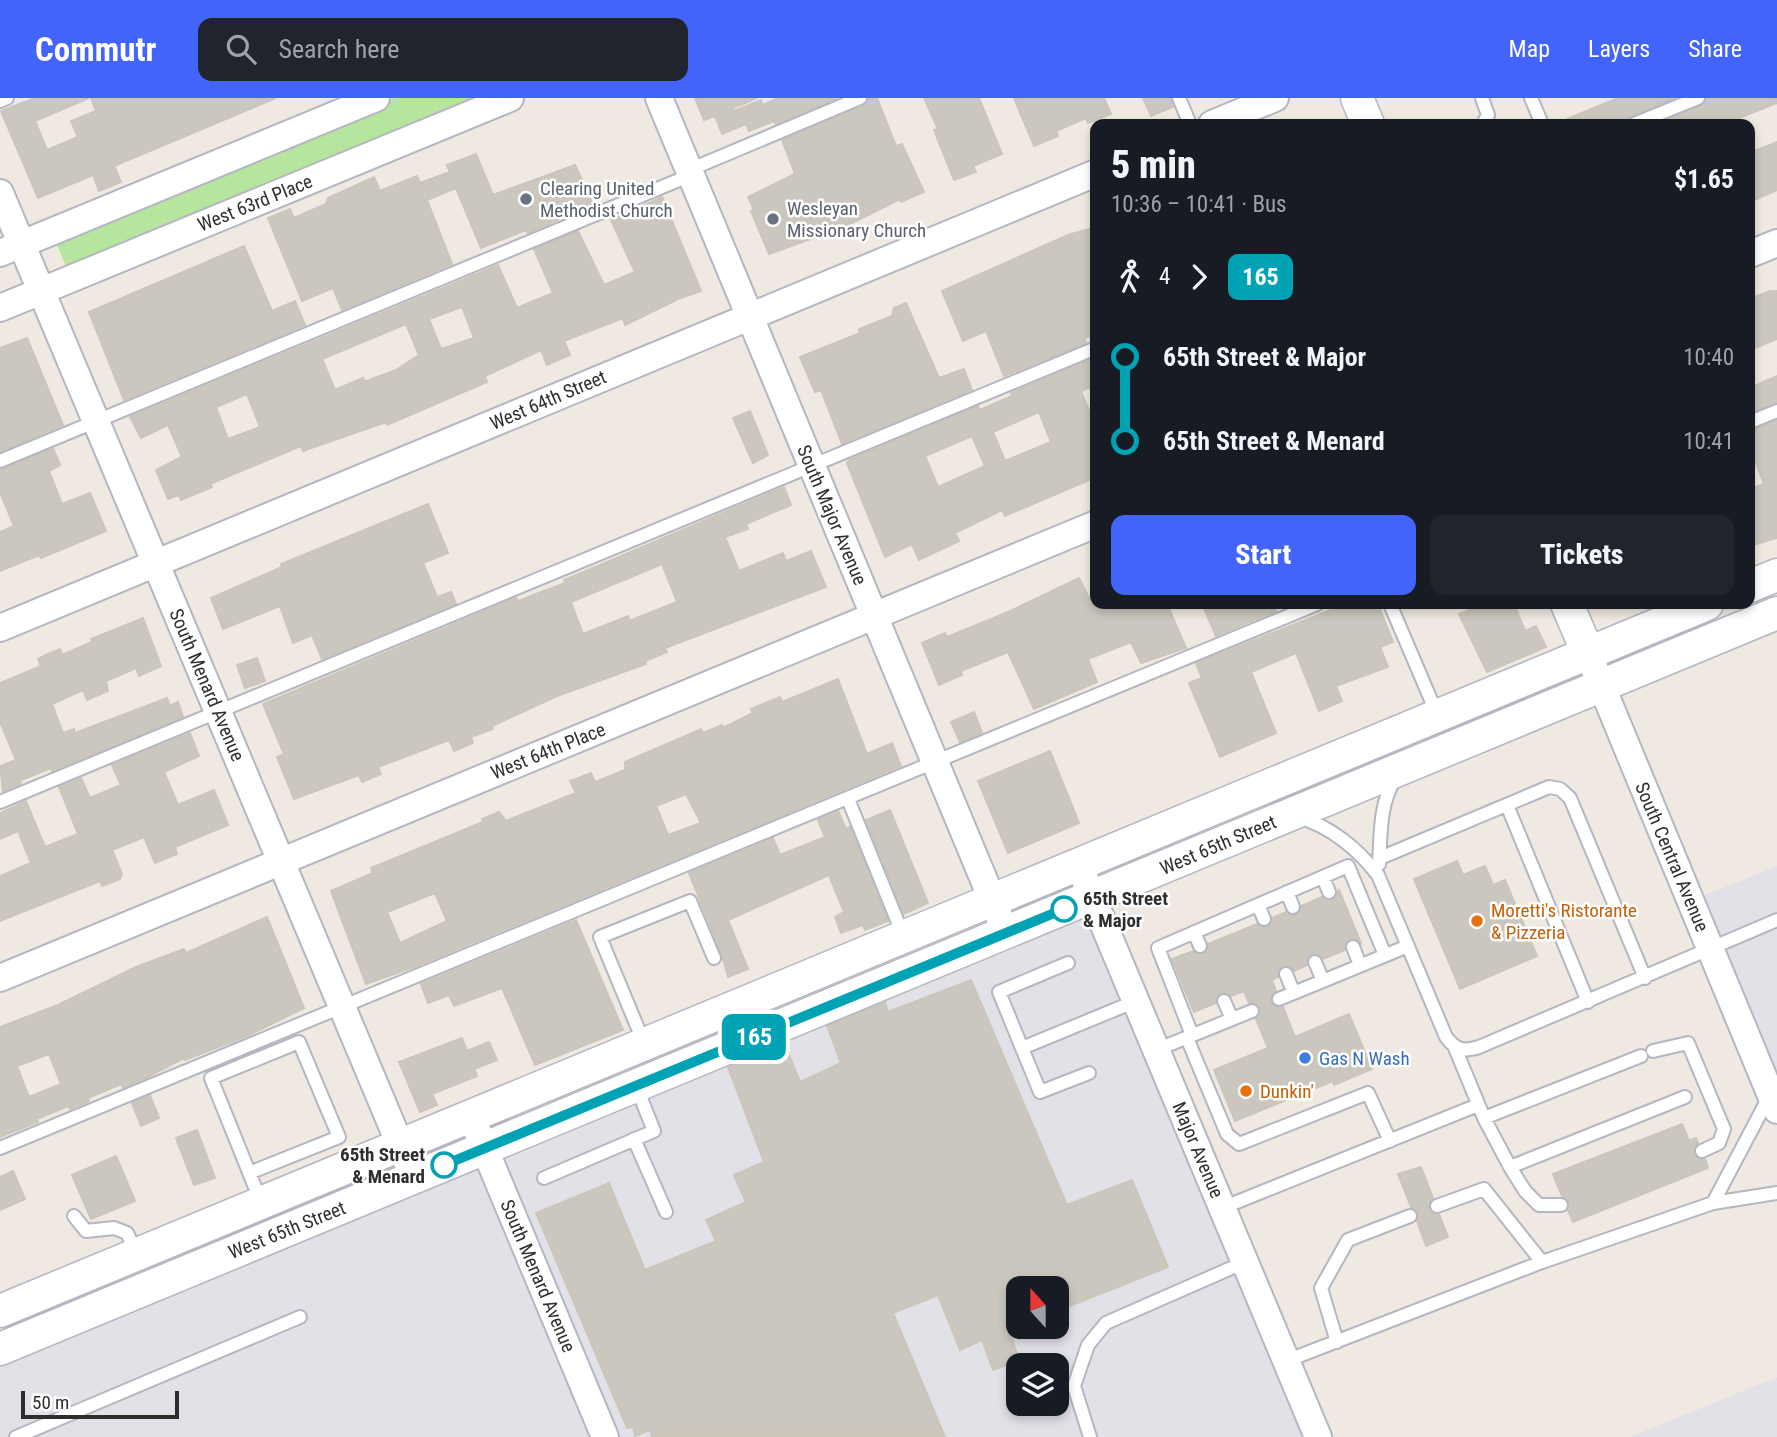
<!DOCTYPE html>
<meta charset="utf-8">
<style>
body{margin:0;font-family:"Roboto Condensed",sans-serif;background:#20242c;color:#f1f3f6;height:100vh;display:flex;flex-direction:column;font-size:26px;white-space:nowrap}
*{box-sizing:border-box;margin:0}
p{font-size:23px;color:#9ea1a6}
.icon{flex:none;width:38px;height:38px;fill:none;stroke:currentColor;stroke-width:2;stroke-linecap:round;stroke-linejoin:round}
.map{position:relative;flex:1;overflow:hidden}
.panel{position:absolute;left:1090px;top:21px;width:665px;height:490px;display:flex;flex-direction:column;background:#171b24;border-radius:14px;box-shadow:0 4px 10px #0003}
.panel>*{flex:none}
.badge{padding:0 14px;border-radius:10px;font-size:24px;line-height:46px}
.needle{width:46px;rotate:339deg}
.tools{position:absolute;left:1006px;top:1178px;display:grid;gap:14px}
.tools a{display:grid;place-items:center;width:63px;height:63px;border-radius:14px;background:#171b24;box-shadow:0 4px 10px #0003;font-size:35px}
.scale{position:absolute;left:21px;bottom:18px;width:158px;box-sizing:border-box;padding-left:7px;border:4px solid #2e2e2e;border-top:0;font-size:19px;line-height:24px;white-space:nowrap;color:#2e2e2e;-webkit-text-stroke:5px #fff;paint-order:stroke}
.map>.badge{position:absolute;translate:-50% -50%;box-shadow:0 0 0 4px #fff}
.legs{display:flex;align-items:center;gap:10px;height:77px;padding:0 21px;font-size:23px}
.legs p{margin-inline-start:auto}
.headline{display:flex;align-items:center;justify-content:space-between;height:119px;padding:0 21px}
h1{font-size:38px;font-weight:800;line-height:52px}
.cta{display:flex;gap:14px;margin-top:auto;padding:14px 21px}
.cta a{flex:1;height:80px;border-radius:14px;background:#4264fb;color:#fff;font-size:28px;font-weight:800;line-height:80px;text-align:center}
.cta a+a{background:#20242c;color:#f1f3f6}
ul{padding:0 21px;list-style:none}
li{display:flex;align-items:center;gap:24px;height:84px;font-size:26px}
li i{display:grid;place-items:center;width:10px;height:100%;margin:0 9px;background:currentColor}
li i::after{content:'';width:18px;height:18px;margin:-9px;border:5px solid;border-radius:50%;background:#171b24}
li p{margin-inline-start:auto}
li:first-child i{background:linear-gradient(#0000 50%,currentColor 0)}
li:last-child i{background:linear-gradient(currentColor 50%,#0000 0)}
header{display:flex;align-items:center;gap:42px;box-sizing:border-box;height:98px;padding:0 35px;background:#4264fb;color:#fff}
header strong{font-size:33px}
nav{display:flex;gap:38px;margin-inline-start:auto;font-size:24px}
.search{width:490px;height:63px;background:#20242c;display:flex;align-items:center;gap:18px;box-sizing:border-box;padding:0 24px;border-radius:14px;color:#9ea1a6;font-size:26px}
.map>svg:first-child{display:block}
.industrial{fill:#e3e1e8;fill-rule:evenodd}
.green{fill:#b6e59e}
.building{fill:#cbc7bf;stroke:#cbc5ba;stroke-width:2;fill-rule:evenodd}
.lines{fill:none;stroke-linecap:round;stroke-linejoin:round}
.service-casing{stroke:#b4b7c1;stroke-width:16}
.minor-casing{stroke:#b4b7c1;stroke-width:30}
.tertiary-casing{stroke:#b4b7c1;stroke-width:35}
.service{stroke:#fff;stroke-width:12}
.minor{stroke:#fff;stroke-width:26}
.tertiary{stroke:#fff;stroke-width:32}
.line-1-casing{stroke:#fff;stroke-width:16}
.line-1{stroke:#00a3b4;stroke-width:10}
.worship-dot{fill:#6b7280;stroke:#fff;stroke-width:2.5}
.stop-1-dot{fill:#fff;stroke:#00a3b4;stroke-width:3.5}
.food-dot{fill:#e8710a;stroke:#fff;stroke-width:2.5}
.shop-dot{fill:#3f7fe0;stroke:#fff;stroke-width:2.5}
.labels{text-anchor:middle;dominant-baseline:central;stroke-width:5;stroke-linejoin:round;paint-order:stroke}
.worship-label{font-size:19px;fill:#5b616d;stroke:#fff;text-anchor:start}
.street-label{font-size:19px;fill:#2e2e2e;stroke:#fff}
.stop-label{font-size:19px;font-weight:bold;fill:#2e2e2e;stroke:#fff;text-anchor:start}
.food-label{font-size:19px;fill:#c56008;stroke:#fff;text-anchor:start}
.shop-label{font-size:19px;fill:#366cbe;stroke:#fff;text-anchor:start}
</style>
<header>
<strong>Commutr</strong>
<div class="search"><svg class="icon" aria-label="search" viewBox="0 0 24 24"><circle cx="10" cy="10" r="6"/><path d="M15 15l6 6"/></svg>Search here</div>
<nav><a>Map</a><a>Layers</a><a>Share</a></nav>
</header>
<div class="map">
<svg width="1777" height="1339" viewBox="0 0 1777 1339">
<rect width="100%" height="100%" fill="#efe9e1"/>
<!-- industrial -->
<path class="industrial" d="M1777,768V980L1702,798Z
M1098,790L1330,1339H0V1250ZM1018,1190H1057V1228H1018ZM1018,1267H1057V1306H1018Z
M1777,1279V1339H1630Z"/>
<!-- green -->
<path class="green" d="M394,0H475L66,168L54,140Z"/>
<!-- building -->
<path class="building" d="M35,0H89L35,23L47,52L78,39L71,23L96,13L91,0H276L114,68L121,84L99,93L93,77L38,100L1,13Z
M695,0H757L733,10L734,13L761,2L763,7L778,0H837L776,26L774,23L749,33L746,26L722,36L715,18L704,22Z
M869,0H877L896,48L902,46L924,94L901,104L900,101L844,129L769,156L751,113L754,112L748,99L795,76L782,42L863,8Z
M924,0H979L1002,56L973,68L976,74L954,82L934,32L938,31Z
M1014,0H1104L1111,16L1088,25L1086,20L1056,33L1058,38L1034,48Z
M1143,0H1170L1173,9L1151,18Z
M1618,0H1675L1631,18L1625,26H1555Z
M1707,0H1777V5L1724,26H1657L1701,8Z
M1777,44V92L1750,104V55Z
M476,56L493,97L575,67L593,106L528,135L526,132L481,150L456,90L427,102L452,166L342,212L333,190L302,203L268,120L290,111L294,120L326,106L328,100L374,79L380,93L417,78L420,85L450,74L447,67Z
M662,99L701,193L678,201L625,227L623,220L564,243L570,257L547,267L541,252L485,278L487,284L387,327L386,324L303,353L301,348L210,386L212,389L181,402L179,397L168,401L156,372L182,359L168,327L141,340L130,319L498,167L517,210L553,195L534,151L578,133L604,187L635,174L611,122ZM462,209L474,240L441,251L429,221ZM406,226L419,257L396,272L364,284L363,280L335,292L322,261ZM247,296L260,329L228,341L216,309Z
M1096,129V187L1089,189L1096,205V236L1084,240L1086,245L1004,278L986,233L963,243L942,193L1068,137Z
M244,148L272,213L295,203L305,227L124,302L89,214Z
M1770,193H1777V241L1750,252V201Z
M906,205L939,280L964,271L972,292L842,346L821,292L815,294L800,259L860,235L859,231L892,218L894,210Z
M27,240L63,327L0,354V250Z
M1093,261L1096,287L1081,293L1096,330V379L1005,418L1002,412L955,435L959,443L919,462L912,446L885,459L847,365L849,362L978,308L980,312L1012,298L1011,295ZM1039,314L1051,344L1005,363L993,334ZM972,338L985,368L938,389L925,358Z
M1777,278V304L1750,315V290Z
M750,313L768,357L753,365L733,320Z
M1777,322V440L1750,448V391L1764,386L1750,349V333Z
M53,350L60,367L49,373L62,406L90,395L106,433L41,460L39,457L0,473V434L14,428L0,394V372Z
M784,389L791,407L746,426L748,431L725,439L739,473L783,455L786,463L811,453L826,489L665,550L667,554L645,563L646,566L557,598L492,628L493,631L471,639L473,645L454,653L449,642L378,669L381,676L362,684L359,677L294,701L277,659L284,656L263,606L516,500L518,503L565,485L564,482ZM662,466L677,504L629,523L628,518L583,536L571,504Z
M428,406L448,455L423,465L437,499L451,494L456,506L322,561L312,537L293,545L280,508L223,531L211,500L282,469L281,466Z
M1079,480L1092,506H1167L1186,550L1141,565L1131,544L1088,561L1097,584L1034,611L1008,554L961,573L962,577L939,587L922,545L945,535L947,539L1006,515Z
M1202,506H1273L1276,513L1216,538Z
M1346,506L1379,509L1393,544L1380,549L1388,569L1336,588L1342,603L1319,613L1296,555L1251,574L1276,635L1220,659L1189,585L1202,580L1196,565Z
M1484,506H1514L1525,533L1536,528L1546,549L1487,574L1459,516Z
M143,520L161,568L139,578L136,570L106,583L108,593L87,602L83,592L52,606L63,635L74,631L75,635L167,600L170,608L178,604L183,619L52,673L51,670L21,682L20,686L3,693L0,668L16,662L0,624V585L41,568L38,561L48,556L60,551L62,557L92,544L91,541Z
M257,560L265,583L245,590L237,567Z
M838,581L867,656L892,645L901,668L414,869L366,886L331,793L373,775L371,770L483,724L482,721L499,714L506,723L576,695L570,683L591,675L595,684L625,672V664L681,640L701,631L703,635L722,627L723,630L753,615L751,611L780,599L782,604ZM686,696L701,725L668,737L656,708ZM435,795L447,823L400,845L387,814Z
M974,614L982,635L960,644L951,624Z
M190,635L199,658L164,674L178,707L214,692L228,727L175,749L177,756L155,765L144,739L112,752L122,776L120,781L102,788L100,783L0,823V778L31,765L18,733L0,741V715L26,703L45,749L78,736L59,689L81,680L90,700L121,687L112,667Z
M1050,653L1079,725L1008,755L978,683Z
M890,712L928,805L904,816L866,722Z
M838,713L846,731L850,729L888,823L865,832L863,827L841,835L835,819L844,814L829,777L728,822L748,871L728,879L722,857L689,775L773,740L780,757L825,739L818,722Z
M1457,763L1463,777L1485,768L1493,787L1505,782L1537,858L1460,891L1414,781Z
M1339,792L1361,845L1355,841H1349L1345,852L1323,861L1312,856L1308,859L1307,867L1294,873L1288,867L1282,868L1278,879L1272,882L1276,893L1272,896L1271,904L1274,908L1283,909L1295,939L1349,916L1372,971L1334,987L1333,983L1235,1023L1214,972L1268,950L1256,921L1260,910L1257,906L1249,905L1244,893L1231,898L1221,895L1216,905L1194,914L1172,861L1193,853L1203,856L1208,846L1257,826L1267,829L1272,820L1286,814L1297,817L1301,808L1322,799L1333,802Z
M267,819L304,910L249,937L185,962L184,960L144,981L123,990L121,986L88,1000L89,1003L70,1011L68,1008L37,1021L38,1024L0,1039V929L58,907L136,869L184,851L186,855ZM49,956L61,986L29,999L17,968Z
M576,822L623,932L535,967L502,890L454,908L449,897L428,905L421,886Z
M971,882L1067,1107L1132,1082L1168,1169L1057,1213V1190H1018V1228L1009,1232L1019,1262L993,1272L982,1242L960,1252L938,1197L893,1215L945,1339H652L650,1332L635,1338L633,1329L627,1330L536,1115L609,1085L645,1172L716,1143L706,1122L746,1104L734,1077L764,1064L728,969L785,947L800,984L841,965L827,928L885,904L888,914Z
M462,940L467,953L489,944L497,962L474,971L477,978L432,996L437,1007L420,1014L399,964Z
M150,997L159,1020L141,1028L132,1005Z
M1682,1026L1689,1043L1696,1040L1698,1045L1693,1052L1694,1057L1705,1061L1708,1070L1573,1124L1568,1112L1569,1103L1562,1098L1553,1076Z
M197,1032L215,1080L194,1087L176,1040Z
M116,1058L135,1103L91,1121L72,1077Z
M1421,1069L1433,1100L1429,1112L1439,1116L1448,1139L1426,1148L1417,1123L1418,1114L1411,1109L1398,1076Z
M13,1073L25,1101L0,1112V1079Z"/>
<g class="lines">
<defs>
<path id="service" d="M1179,0L1190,26
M1482,0L1488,17L1483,26
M1531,0L1542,26
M0,3L7,0
M1634,26L1698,0
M689,72L860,0
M1750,324L1777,313
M0,363L691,77
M1390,506L1437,616
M848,701L903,837
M0,704L1096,250
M1507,707L1588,904
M1298,719C1330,728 1358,751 1378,777L1446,939C1456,952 1463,954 1479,949L1777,822
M1380,760L1549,689L1560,691L1570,700L1645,880
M1379,766C1381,735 1379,706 1396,679
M1323,779L1329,794
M1287,794L1293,809
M1258,807L1264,821
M1194,834L1200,848
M1353,849L1360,867
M1315,864L1323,883
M1068,865L999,894L1040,994L1089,975
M1286,876L1294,895
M1279,901L1408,848
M1224,903L1232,921
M1192,937L1158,850L1348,768L1385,857
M1187,940L1227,1036L1239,1046L1368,995L1390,1043
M644,945L600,839L690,803L714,860
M1022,950L1136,903
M1455,950L1484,1020L1510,1069L1685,999
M1156,952L1252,913
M1653,953L1688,945L1724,1031L1719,1045L1702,1053
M1484,1020L1641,958
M634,1041L666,1114
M0,1050L1317,506
M1510,1069L1525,1093L1539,1107H1561
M249,1075L339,1039L299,944L211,980L261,1104
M544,1080L654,1033L636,988
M1713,1105L1770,997
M1437,1108L1484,1091L1542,1164
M1222,1110L1478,1007
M74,1118L86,1133L114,1130L127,1135L137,1156
M1337,1244L1321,1190L1348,1142L1410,1118
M1286,1263L1542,1164L1713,1105L1777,1095
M16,1339L300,1219
M1090,1339L1074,1288L1088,1247L1106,1225L1245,1164"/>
<path id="minor" d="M659,0L1006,835
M1212,26L1275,0
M0,95L414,1080
M0,155L376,0
M1750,156L1777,145
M0,210L510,0
M0,530L1096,75
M1588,555L1777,1012
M1078,765L1318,1339
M0,880L1096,426
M471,1018L605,1339"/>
<path id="tertiary" d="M1357,0L1368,26
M1750,488L1777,477
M1567,506L1588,555
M0,1213L1707,506
M0,1251L1777,515"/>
</defs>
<!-- service casing -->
<use href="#service" class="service-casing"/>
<!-- minor casing -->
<use href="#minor" class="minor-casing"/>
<!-- tertiary casing -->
<use href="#tertiary" class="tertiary-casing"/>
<!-- service -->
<use href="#service" class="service"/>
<!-- minor -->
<use href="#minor" class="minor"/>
<!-- tertiary -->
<use href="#tertiary" class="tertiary"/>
</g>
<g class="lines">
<defs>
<path id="line-1" d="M444,1067L1064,811"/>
</defs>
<!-- line-1 casing -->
<use href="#line-1" class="line-1-casing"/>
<!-- line-1 -->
<use href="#line-1" class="line-1"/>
</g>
<!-- markers -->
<g class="worship-dot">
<circle cx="526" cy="101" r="7"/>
<circle cx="773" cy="121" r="7"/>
</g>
<g class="stop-1-dot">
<circle cx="1064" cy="811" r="12"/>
<circle cx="444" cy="1067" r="12"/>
</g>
<g class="food-dot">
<circle cx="1477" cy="823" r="7"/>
<circle cx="1246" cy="993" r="7"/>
</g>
<circle class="shop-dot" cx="1305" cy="960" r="7"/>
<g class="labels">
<!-- worship labels -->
<g class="worship-label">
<text x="540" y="90">Clearing United<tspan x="540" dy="22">Methodist Church</tspan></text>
<text x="787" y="110">Wesleyan<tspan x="787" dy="22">Missionary Church</tspan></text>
</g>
<!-- street labels -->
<g class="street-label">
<text transform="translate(255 105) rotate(-22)">West 63rd Place</text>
<text transform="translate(548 302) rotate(-23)">West 64th Street</text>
<text transform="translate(832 417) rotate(67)">South Major Avenue</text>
<text transform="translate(207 587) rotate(67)">South Menard Avenue</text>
<text transform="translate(548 653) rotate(-22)">West 64th Place</text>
<text transform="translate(1218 747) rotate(-23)">West 65th Street</text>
<text transform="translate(1672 759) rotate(67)">South Central Avenue</text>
<text transform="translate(1198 1052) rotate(67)">Major Avenue</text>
<text transform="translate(287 1132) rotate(-22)">West 65th Street</text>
<text transform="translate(538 1178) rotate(67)">South Menard Avenue</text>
</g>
<!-- stop labels -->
<g class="stop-label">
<text x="1083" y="800">65th Street<tspan x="1083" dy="22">&amp; Major</tspan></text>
<text x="425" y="1056" text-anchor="end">65th Street<tspan x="425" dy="22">&amp; Menard</tspan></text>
</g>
<!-- food labels -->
<g class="food-label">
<text x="1491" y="812">Moretti's Ristorante<tspan x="1491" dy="22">&amp; Pizzeria</tspan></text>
<text x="1260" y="993">Dunkin'</text>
</g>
<!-- shop labels -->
<g class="shop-label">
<text x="1319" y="960">Gas N Wash</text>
</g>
</g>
</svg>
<div class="tools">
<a><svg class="needle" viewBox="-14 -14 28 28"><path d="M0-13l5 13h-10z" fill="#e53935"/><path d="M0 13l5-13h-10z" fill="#9ea1a6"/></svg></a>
<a><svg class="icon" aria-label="layers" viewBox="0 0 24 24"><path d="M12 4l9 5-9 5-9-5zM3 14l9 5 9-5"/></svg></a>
</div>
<div class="scale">50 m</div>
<b class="badge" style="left:754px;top:939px;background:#00a3b4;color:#fff">165</b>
<section class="panel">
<div class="headline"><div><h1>5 min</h1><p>10:36 – 10:41 · Bus</p></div><b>$1.65</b></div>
<div class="legs"><svg class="icon" aria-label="walk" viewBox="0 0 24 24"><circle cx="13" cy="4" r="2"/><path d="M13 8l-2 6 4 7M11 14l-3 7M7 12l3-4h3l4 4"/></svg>4<svg class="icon" aria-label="forward" viewBox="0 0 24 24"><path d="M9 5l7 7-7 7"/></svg><b class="badge" style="background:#00a3b4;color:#fff">165</b></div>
<ul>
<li><i style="color:#00a3b4"></i><b>65th Street &amp; Major</b><p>10:40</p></li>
<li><i style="color:#00a3b4"></i><b>65th Street &amp; Menard</b><p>10:41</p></li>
</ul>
<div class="cta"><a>Start</a><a>Tickets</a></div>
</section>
</div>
